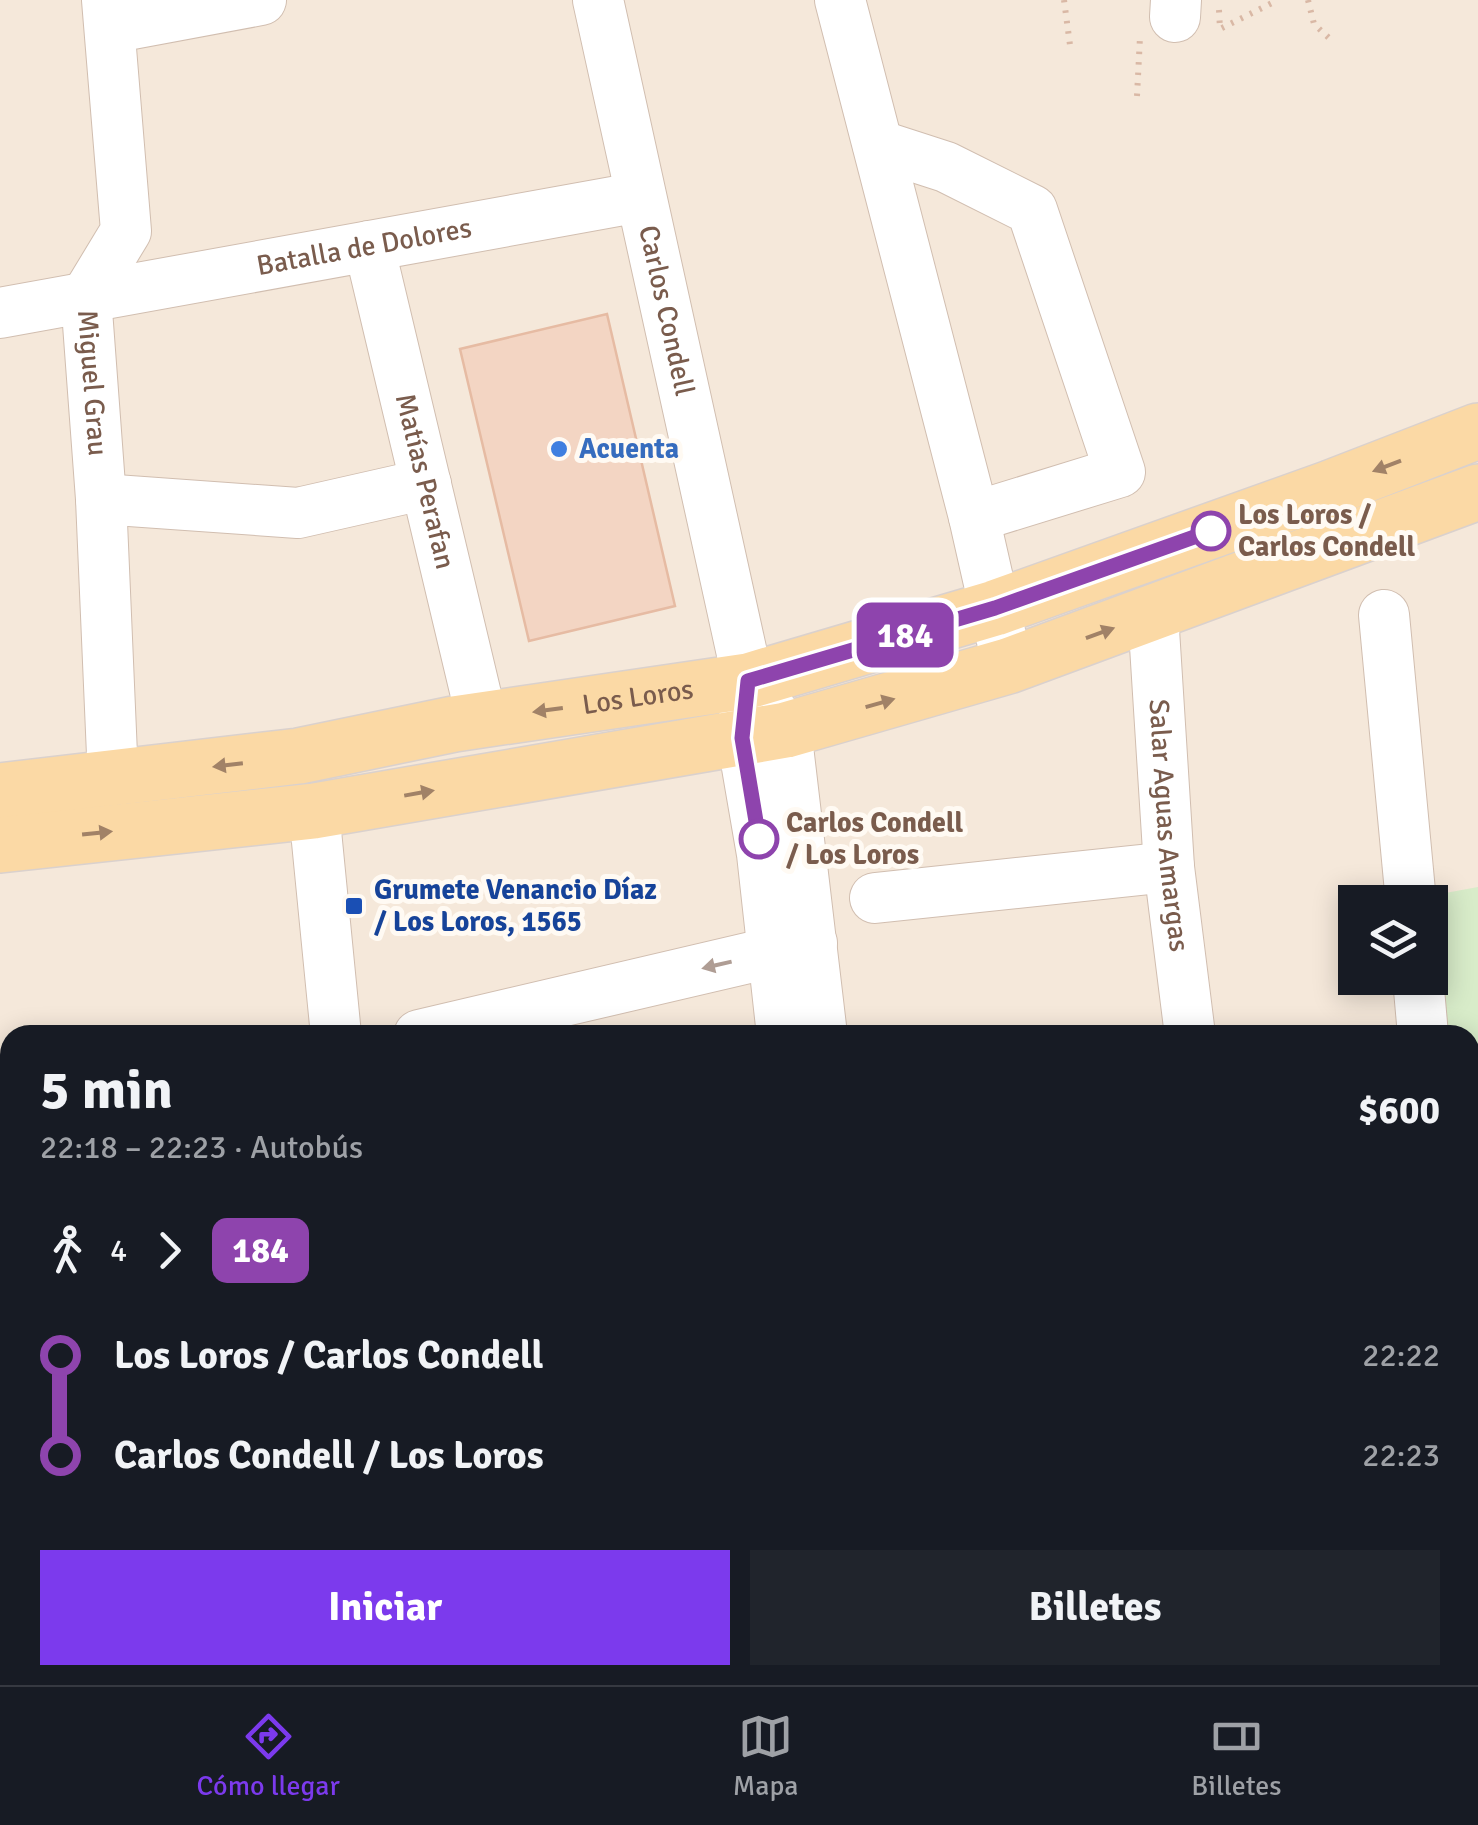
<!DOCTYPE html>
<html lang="es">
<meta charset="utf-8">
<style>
body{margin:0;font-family:Signika,sans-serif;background:#20242c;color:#f1f3f6;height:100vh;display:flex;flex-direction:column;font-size:38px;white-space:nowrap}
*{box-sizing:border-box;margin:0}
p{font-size:32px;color:#9ea1a6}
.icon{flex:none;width:55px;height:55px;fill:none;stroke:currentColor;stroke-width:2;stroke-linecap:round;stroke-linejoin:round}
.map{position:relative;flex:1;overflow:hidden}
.details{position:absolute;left:0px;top:1025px;width:1480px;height:660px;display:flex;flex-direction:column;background:#171b24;border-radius:30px 30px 0 0;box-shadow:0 5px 25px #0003}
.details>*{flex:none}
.badge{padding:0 20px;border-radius:15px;font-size:35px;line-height:65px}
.buttons{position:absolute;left:1338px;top:885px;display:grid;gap:20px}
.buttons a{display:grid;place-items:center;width:110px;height:110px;border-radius:0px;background:#171b24;box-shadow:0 5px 25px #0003;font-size:50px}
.map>.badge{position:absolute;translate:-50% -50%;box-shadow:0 0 0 5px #fff}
.legs{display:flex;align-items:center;gap:15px;height:110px;padding:0 40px;font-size:32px}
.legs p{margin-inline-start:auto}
.summary{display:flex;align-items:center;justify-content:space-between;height:170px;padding:0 40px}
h1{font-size:55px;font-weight:700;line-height:75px}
.button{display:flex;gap:20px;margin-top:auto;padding:20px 40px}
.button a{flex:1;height:115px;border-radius:0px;background:#7c3aed;color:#fff;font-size:40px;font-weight:700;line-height:115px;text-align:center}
.button a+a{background:#20242c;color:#f1f3f6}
ul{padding:0 40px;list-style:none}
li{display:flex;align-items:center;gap:35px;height:100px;font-size:38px}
li i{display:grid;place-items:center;width:15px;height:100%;margin:0 12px;background:currentColor}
li i::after{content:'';width:25px;height:25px;margin:-12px;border:8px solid;border-radius:50%;background:#171b24}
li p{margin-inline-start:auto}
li:first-child i{background:linear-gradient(#0000 50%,currentColor 0)}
li:last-child i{background:linear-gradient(currentColor 50%,#0000 0)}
.tabs{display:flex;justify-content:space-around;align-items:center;height:140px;border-top:2px solid #363941;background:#171b24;font-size:28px;color:#9ea1a6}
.tabs a{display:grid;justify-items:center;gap:5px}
.tabs .selected{color:#7c3aed}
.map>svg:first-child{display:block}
.residential{fill:#f5e8da;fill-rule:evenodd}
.green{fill:#d8ecc9}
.building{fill:#f3d5c3;stroke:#e6bba3;stroke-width:2.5}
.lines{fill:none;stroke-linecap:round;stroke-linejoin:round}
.minor-casing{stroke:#d1beb0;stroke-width:52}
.major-casing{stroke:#dad1cd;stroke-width:58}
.path{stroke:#d9b8a5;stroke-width:6;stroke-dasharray:2.5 8;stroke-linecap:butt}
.minor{stroke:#fff;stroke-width:50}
.major{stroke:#fbd9a5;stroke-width:55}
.oneway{fill:#a18267}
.oneway2{fill:#af9d94}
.line-1-casing{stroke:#fff;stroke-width:22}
.line-1{stroke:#8e44ad;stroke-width:15}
.shop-dot{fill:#3f7fe0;stroke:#fffaf3;stroke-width:4}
.stop-1-dot{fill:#fff;stroke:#8e44ad;stroke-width:5}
.transit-dot{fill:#1a4fb4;stroke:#fffaf3;stroke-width:4}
.labels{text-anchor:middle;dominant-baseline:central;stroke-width:10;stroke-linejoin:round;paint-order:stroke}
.street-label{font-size:28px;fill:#7a5c4d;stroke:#fffaf3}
.shop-label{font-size:28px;font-weight:bold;fill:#366cbe;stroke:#fffaf3;text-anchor:start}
.stop-label{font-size:28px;font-weight:bold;fill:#7a5c4d;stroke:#fffaf3;text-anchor:start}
.transit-label{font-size:28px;font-weight:bold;fill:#164399;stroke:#fffaf3;text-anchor:start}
</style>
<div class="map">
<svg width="1478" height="1685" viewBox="0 0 1478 1685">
<rect width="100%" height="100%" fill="#fdf6ec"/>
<!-- residential -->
<path class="residential" d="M0,0H1478V1685H0ZM1355,902H1430V978H1355ZM10,1035H1470V1675H10Z"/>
<!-- green -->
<path class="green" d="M1478,887V1103L1470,1105V1035H1441L1429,896Z"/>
<!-- building -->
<path class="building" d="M607,314L675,606L529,641L460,349Z"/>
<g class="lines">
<defs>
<g id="minor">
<path id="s1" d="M107,0L126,231L86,297L101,499L113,778"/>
<path id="s2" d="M598,0L748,681L742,738L762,854L782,1035"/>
<path d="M840,0L974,517L1003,645"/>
<path d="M1175,17L1176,0"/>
<path d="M111,28L261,0"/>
<path d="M878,145L946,167L1032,210L1120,472L974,517"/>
<path id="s3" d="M369,246L482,720"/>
<path id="s4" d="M0,313L640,197"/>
<path d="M101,499L298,513L426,484"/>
<path id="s5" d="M1153,614L1169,867L1190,1035"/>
<path d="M1384,615L1411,902"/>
<path d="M763,700L786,730L822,1035"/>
<path d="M314,811L336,1035"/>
<path d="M875,898L1169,867"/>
<path d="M1418,978L1423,1035"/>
<path d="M419,1035L812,943"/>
<path d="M0,1095L10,1094"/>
<path d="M1470,1151L1478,1148"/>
<path d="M1470,1252L1478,1256"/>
<path d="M0,1293L10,1292"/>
<path d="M1470,1494L1478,1497"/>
<path d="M0,1505L10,1504"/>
<path d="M401,1675L403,1685"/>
<path d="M828,1675L829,1685"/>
<path d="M869,1675V1685"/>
<path d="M1372,1675L1397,1685"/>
<path d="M214,1685L311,1675"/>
<path d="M1194,1685L1197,1675"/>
</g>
<g id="major">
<path id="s6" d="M0,791L299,756L454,724L748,681L995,608L1328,489L1478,431"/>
<path d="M0,845L314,811L786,730L1008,666L1478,492"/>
</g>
</defs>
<!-- minor casing -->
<use href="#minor" class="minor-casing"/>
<!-- major casing -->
<use href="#major" class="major-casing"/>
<!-- path -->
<path class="path" d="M1064,0L1070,45
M1308,0L1314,24L1330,39
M1219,10L1220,29L1278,0
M1137,96L1140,37"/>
<!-- minor -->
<use href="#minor" class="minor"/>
<!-- major -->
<use href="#major" class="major"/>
</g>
<!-- one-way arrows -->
<defs><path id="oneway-solid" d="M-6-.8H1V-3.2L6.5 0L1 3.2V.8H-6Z" transform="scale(2.5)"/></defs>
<g class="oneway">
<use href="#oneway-solid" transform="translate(1387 466) rotate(159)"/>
<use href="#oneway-solid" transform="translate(1100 633) rotate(-20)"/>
<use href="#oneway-solid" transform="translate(880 703) rotate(-16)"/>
<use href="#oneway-solid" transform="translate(548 710) rotate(172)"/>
<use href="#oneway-solid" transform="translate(228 765) rotate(173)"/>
<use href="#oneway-solid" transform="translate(419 793) rotate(-10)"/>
<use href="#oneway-solid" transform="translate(97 833) rotate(-6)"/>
</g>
<use class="oneway2" href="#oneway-solid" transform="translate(717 965) rotate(167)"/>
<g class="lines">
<defs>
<path id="line-1" d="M759,839L742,738L748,681L995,608L1211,531"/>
</defs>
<!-- line-1 casing -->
<use href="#line-1" class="line-1-casing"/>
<!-- line-1 -->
<use href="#line-1" class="line-1"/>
</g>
<!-- markers -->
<circle class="shop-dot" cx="559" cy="449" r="10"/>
<g class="stop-1-dot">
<circle cx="1211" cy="531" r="18"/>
<circle cx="759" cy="839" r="18"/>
</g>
<rect class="transit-dot" x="344" y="896" width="20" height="20" rx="5"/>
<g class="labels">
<!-- street labels -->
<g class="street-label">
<text stroke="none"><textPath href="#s4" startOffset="370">Batalla de Dolores</textPath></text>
<text stroke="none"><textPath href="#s2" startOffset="318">Carlos Condell</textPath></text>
<text stroke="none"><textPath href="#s1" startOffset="395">Miguel Grau</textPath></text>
<text stroke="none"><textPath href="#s3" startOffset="242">Matías Perafan</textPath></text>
<text stroke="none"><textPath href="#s6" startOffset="645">Los Loros</textPath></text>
<text stroke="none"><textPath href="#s5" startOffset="212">Salar Aguas Amargas</textPath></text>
</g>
<!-- shop labels -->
<g class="shop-label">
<text x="579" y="449">Acuenta</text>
</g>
<!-- stop labels -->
<g class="stop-label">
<text x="1238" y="515">Los Loros /<tspan x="1238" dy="32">Carlos Condell</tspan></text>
<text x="786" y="823">Carlos Condell<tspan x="786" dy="32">/ Los Loros</tspan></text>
</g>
<!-- transit labels -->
<g class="transit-label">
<text x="374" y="890">Grumete Venancio Díaz<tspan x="374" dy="32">/ Los Loros, 1565</tspan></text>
</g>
</g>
</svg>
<div class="buttons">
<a><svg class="icon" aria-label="layers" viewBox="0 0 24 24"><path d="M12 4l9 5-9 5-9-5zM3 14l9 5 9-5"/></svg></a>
</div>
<b class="badge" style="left:905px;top:635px;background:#8e44ad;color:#fff">184</b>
<section class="details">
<div class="summary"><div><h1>5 min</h1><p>22:18 – 22:23 · Autobús</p></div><b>$600</b></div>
<div class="legs"><svg class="icon" aria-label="walk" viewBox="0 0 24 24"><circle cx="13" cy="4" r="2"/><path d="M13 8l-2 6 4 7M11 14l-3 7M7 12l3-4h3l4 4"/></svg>4<svg class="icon" aria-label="forward" viewBox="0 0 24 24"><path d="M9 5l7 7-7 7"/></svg><b class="badge" style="background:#8e44ad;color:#fff">184</b></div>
<ul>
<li><i style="color:#8e44ad"></i><b>Los Loros / Carlos Condell</b><p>22:22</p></li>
<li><i style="color:#8e44ad"></i><b>Carlos Condell / Los Loros</b><p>22:23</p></li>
</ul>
<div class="button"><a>Iniciar</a><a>Billetes</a></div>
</section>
</div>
<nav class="tabs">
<a class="selected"><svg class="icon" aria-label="directions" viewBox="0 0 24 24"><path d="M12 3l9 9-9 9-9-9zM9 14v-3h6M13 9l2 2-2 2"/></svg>Cómo llegar</a>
<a><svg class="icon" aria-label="map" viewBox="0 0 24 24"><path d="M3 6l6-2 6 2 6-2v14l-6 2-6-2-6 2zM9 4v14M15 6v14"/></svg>Mapa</a>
<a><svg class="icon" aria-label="tickets" viewBox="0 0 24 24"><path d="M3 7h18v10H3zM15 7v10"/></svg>Billetes</a>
</nav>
